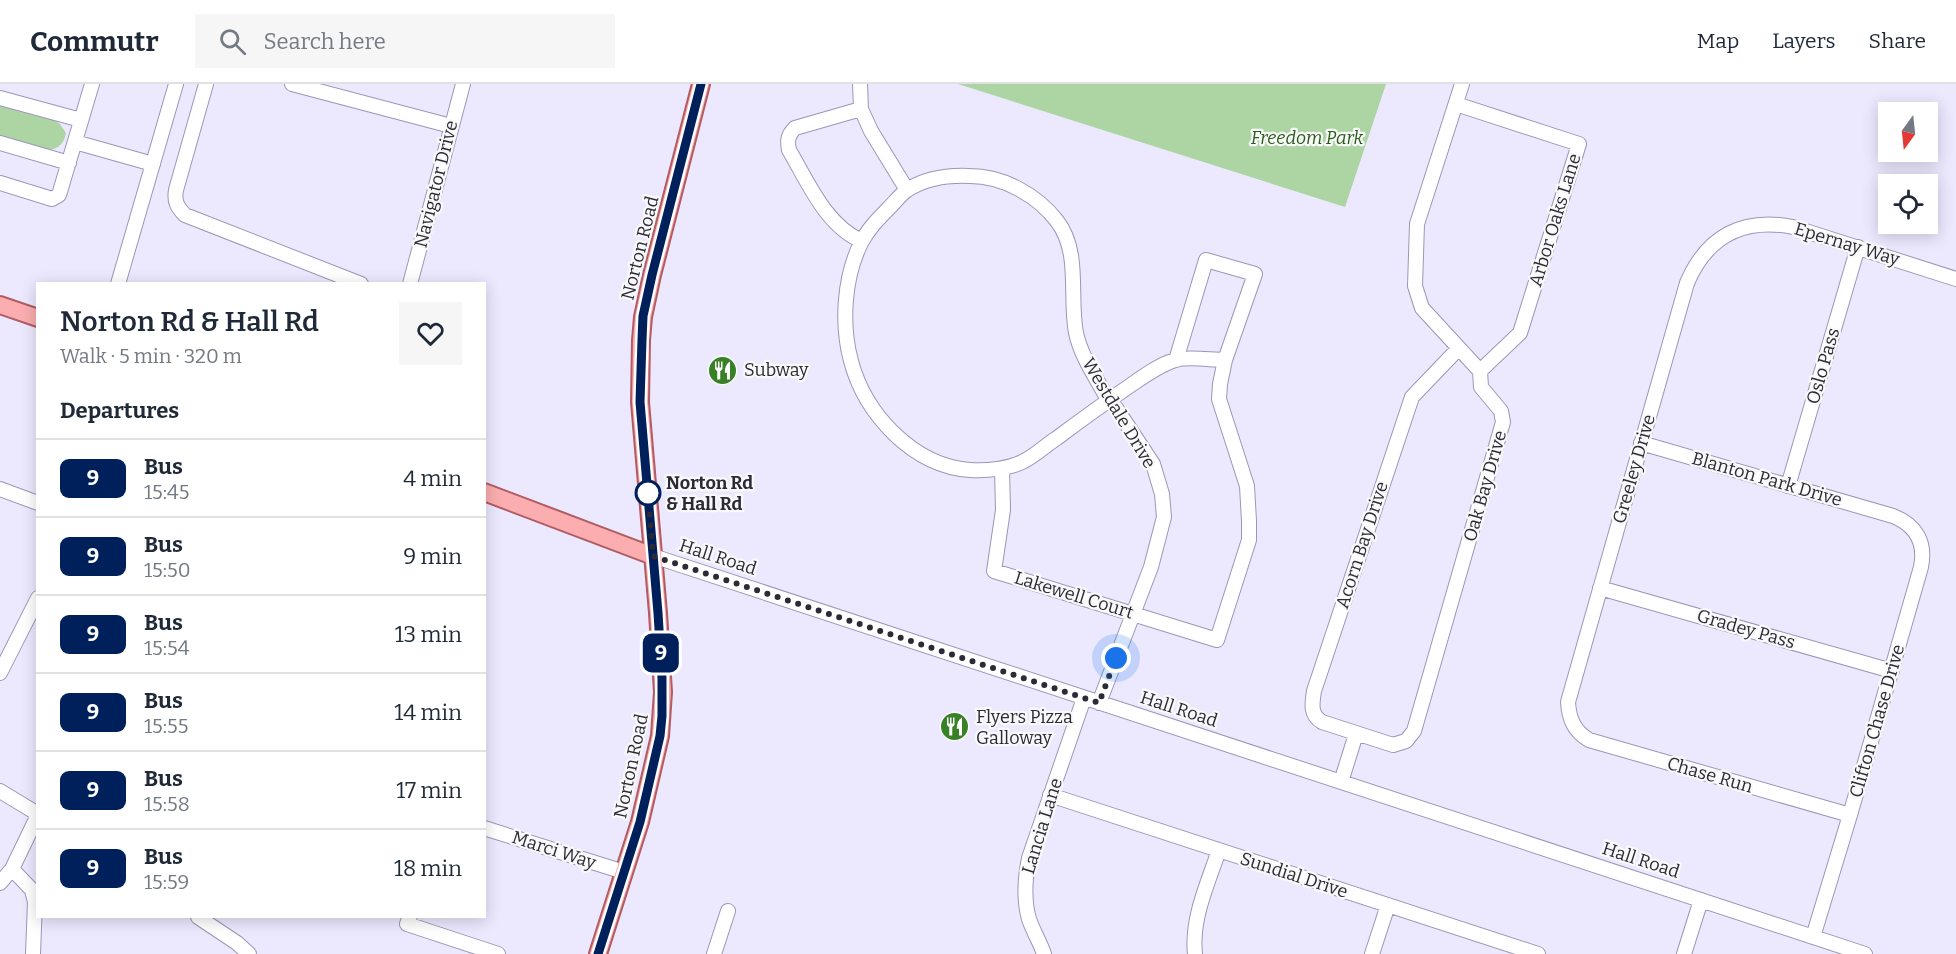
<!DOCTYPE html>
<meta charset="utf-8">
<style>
body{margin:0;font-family:Bitter,serif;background:#f6f6f7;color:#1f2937;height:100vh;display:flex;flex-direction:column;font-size:22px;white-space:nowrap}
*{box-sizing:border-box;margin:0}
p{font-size:20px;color:#747a83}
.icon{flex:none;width:33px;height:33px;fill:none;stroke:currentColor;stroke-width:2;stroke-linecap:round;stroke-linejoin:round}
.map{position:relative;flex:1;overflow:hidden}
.drawer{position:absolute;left:36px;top:198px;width:450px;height:636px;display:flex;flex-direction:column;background:#fff;border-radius:0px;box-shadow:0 3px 15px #0003}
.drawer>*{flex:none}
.badge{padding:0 12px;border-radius:9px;font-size:21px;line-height:39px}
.needle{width:39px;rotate:195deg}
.buttons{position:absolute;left:1878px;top:18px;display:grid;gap:12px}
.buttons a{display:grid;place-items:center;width:60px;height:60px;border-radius:0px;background:#fff;box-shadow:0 3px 15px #0003;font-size:30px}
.you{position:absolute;width:30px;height:30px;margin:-15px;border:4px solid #fff;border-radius:50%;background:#1a73e8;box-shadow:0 0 0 9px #1a73e833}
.map>.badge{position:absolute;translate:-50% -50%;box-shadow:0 0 0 3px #fff}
h2{padding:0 24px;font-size:22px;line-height:54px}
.round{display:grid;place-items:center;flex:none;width:63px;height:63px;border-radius:0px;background:#f6f6f7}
.headline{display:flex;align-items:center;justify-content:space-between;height:102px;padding:0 24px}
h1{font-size:28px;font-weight:600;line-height:45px}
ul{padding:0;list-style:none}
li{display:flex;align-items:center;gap:18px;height:78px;padding:0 24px;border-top:2px solid #e0e1e3}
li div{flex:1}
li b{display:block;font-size:22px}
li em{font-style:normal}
li .badge{min-width:66px;font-weight:700;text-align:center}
header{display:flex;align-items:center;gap:36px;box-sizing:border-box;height:84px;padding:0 30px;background:#fff;border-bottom:2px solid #e0e1e3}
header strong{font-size:28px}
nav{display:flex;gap:33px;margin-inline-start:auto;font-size:21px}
.search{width:420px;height:54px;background:#f6f6f7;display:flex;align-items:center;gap:15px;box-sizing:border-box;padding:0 21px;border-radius:0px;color:#747a83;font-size:22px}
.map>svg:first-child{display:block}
.green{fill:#add5a3}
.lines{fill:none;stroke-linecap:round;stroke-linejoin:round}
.minor-casing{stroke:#9b96b7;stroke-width:16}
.major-casing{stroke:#b15c63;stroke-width:20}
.minor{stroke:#fff;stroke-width:14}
.major{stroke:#fbadaf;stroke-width:16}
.line-casing{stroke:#fff;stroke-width:14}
.line{stroke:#00205b;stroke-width:9}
.walk{stroke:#2c2a37;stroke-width:6;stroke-dasharray:0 10.8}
.stop-dot{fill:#fff;stroke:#00205b;stroke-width:3}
.labels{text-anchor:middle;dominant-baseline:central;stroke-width:4.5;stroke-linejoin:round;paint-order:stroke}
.park-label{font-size:18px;font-style:italic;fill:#285c1a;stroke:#f9f9f9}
.street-label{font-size:18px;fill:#2c2a37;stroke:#f9f9f9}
.poi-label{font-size:18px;fill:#2c2a37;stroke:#f9f9f9;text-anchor:start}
.stop-label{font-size:18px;font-weight:bold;fill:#2c2a37;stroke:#f9f9f9;text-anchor:start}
</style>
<header>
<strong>Commutr</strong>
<div class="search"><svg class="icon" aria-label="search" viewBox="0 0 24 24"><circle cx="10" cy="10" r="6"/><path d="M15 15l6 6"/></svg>Search here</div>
<nav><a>Map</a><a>Layers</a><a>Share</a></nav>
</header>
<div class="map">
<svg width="1956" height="870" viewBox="0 0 1956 870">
<rect width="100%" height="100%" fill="#ece9ff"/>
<!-- green -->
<path class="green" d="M958,0H1386L1345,123Z
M0,20L54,36L60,40L66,49C61,81 19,59 0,54Z"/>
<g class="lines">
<defs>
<path id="minor" d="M206,0L176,106C174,117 177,123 185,131L361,200
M292,0L451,42
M860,0L861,25L871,47L907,106
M0,14L81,36
M1456,20L1579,60L1520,249L1480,287
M861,25L795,44C788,51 787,56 789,66C808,98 826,142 862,157
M75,58L153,80
M0,59L69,79
M0,99L52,115L59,111L92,0
M118,200L176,0
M410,200L463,0
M1459,264L1412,313L1314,607C1312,620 1310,631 1322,638L1393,661L1406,657L1414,647L1503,338L1501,327L1481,303L1480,287L1422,224L1415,202L1417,140L1462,0
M1641,359L1893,432C1916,441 1926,458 1921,483L1850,731L1813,853
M1002,385L1003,426L994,487L1217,556L1249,456V437L1247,402L1219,315L1220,300L1225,276L1255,190L1206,176L1176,276
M1788,402L1858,163
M0,405L38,419
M653,472L1865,870
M1600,504L1892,587
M0,589L38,514
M1099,619L1151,483L1164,433L1162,410L1153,380L1116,324L1106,312C1095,292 1081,272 1076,249C1069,212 1081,168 1057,137C1037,111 1003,92 970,92C949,91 926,94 907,106C901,110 895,118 889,124C879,134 868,145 861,159C844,193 841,240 851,277C865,330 913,382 970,386C987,387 1009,385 1024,377C1036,371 1046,361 1057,354C1081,336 1106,318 1131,301C1144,292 1159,281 1175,276C1187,272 1211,276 1225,276
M1341,698L1356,650
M0,707L38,730
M1050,711L1538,870
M1850,731L1589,656C1574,647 1569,635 1568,618L1687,199C1707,152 1743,133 1793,143L1956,195
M484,744L624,788
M12,785L32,806L35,818L33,870
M0,799L12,785L38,731
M410,832L407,840L498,870
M198,833L237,859L249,870
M714,870L728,827
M1044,870C1040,858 1033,847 1029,835C1023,814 1025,794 1029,774L1084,614
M1195,870C1191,835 1208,799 1219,766
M1372,870L1388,821
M1684,870L1701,816"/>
<path id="major" d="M0,221L38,234
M484,408L653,472
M598,870L640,738L660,652L663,608L658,529L640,318L641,256L643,233L652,191L701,0"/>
</defs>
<!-- minor casing -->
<use href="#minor" class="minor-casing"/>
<!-- major casing -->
<use href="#major" class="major-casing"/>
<!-- minor -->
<use href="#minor" class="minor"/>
<!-- major -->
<use href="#major" class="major"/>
</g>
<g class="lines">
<defs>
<path id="line" d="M598,870L640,738L660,652L662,632V594L658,529L640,318L642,256L643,232L652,191L701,0"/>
</defs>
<!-- line casing -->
<use href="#line" class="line-casing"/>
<!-- line -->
<use href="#line" class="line"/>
<!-- walk -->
<path class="walk" d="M648,409L653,472L1099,619L1116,574"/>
</g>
<!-- icons -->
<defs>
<symbol id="restaurant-disc" viewBox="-11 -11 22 22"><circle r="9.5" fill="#398127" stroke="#f9f9f9"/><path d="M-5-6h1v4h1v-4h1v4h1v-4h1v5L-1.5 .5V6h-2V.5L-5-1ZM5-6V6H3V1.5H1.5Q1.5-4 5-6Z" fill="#fff"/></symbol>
</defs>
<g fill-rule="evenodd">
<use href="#restaurant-disc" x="706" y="270" width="33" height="33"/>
<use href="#restaurant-disc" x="938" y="626" width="33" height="33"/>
</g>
<!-- markers -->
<circle class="stop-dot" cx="648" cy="409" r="12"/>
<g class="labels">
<!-- park labels -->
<g class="park-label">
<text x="1307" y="54">Freedom Park</text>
</g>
<!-- street labels -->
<g class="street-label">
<text transform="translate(436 100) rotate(-76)">Navigator Drive</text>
<text transform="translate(1555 136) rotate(-73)">Arbor Oaks Lane</text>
<text transform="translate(1847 160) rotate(17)">Epernay Way</text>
<text transform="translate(640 164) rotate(-76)">Norton Road</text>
<text transform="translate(1823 282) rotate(-74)">Oslo Pass</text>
<text transform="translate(1119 329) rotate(59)">Westdale Drive</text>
<text transform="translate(1634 385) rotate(-74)">Greeley Drive</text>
<text transform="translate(1767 395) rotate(16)">Blanton Park Drive</text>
<text transform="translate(1485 402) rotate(-74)">Oak Bay Drive</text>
<text transform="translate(1362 461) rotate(-72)">Acorn Bay Drive</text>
<text transform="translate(718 473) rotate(18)">Hall Road</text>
<text transform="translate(1074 511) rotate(17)">Lakewell Court</text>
<text transform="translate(1746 545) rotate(16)">Gradey Pass</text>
<text transform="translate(1179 625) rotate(18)">Hall Road</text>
<text transform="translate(1877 637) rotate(-74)">Clifton Chase Drive</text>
<text transform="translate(631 682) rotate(-78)">Norton Road</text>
<text transform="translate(1710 691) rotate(16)">Chase Run</text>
<text transform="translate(1042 742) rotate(-73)">Lancia Lane</text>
<text transform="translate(554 766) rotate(18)">Marci Way</text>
<text transform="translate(1641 776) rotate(18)">Hall Road</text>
<text transform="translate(1294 791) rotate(18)">Sundial Drive</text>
</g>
<!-- poi labels -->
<g class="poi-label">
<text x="744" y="286">Subway</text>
<text x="976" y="633">Flyers Pizza<tspan x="976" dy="21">Galloway</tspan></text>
</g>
<!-- stop labels -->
<g class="stop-label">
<text x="666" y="399">Norton Rd<tspan x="666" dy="21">&amp; Hall Rd</tspan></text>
</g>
</g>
</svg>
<div class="buttons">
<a><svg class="needle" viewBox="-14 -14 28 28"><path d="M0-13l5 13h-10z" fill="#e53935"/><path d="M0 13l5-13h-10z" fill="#747a83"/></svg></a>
<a><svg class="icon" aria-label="locate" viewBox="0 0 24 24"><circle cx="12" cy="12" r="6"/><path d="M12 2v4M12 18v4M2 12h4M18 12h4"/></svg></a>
</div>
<div class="you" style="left:1116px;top:574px"></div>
<b class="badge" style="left:661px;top:569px;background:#00205b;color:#fff">9</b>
<section class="drawer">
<div class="headline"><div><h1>Norton Rd &amp; Hall Rd</h1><p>Walk · 5 min · 320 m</p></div><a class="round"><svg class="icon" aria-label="heart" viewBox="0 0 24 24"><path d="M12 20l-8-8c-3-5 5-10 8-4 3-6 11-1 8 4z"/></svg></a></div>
<h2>Departures</h2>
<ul>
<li><span class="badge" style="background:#00205b;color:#fff">9</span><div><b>Bus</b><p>15:45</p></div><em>4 min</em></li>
<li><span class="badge" style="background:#00205b;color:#fff">9</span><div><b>Bus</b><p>15:50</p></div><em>9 min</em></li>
<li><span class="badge" style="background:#00205b;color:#fff">9</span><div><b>Bus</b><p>15:54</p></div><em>13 min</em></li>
<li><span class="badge" style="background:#00205b;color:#fff">9</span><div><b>Bus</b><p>15:55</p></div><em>14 min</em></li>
<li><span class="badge" style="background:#00205b;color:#fff">9</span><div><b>Bus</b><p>15:58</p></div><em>17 min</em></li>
<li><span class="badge" style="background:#00205b;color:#fff">9</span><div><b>Bus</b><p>15:59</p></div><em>18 min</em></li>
</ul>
</section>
</div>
